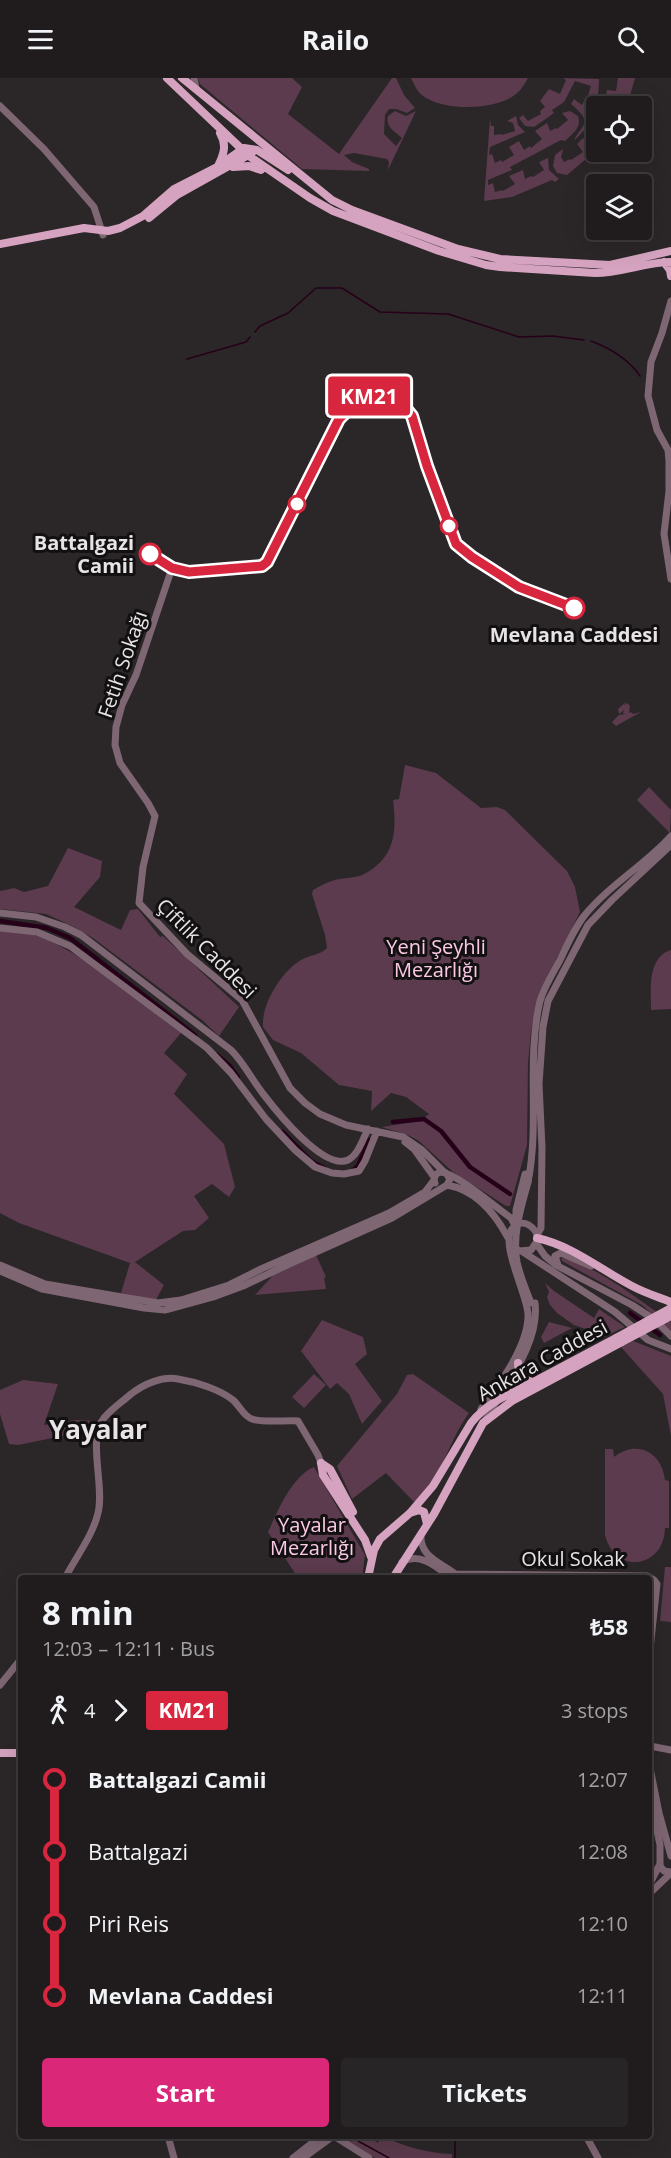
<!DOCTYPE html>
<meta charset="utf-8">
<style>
body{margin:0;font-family:"Open Sans",sans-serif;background:#282527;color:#f1f3f6;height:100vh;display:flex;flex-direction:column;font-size:22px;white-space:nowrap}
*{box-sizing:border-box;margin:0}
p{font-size:20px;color:#a2a1a4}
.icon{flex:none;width:33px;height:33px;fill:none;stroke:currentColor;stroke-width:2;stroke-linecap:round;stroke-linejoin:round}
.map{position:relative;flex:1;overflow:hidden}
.drawer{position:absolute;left:18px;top:1497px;width:634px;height:564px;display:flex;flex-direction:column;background:#201c1e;border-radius:6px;box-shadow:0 6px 24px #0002,0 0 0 2px #3d3a3c}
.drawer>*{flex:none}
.badge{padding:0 12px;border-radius:4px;font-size:21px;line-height:39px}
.controls{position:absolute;left:586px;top:18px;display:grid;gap:12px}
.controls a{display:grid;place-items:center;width:66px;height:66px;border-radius:6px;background:#201c1e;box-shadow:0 6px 24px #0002,0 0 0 2px #3d3a3c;font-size:30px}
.map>.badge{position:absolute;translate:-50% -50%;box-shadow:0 0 0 3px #fff}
.legs{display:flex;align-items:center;gap:9px;height:66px;padding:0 24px;font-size:20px}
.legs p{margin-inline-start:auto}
.overview{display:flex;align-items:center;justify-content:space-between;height:102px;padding:0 24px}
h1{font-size:33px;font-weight:700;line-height:45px}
.action{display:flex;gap:12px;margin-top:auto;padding:12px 24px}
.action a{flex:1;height:69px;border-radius:6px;background:#db2777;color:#fff;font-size:24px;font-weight:700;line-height:69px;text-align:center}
.action a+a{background:#282527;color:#f1f3f6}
ul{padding:0 24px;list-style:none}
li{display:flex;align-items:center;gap:21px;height:72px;font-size:22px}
li i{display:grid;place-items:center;width:9px;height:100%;margin:0 8px;background:currentColor}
li i::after{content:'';width:15px;height:15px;margin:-8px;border:4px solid;border-radius:50%;background:#201c1e}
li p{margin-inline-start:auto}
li:first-child i{background:linear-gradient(#0000 50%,currentColor 0)}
li:last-child i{background:linear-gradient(currentColor 50%,#0000 0)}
header{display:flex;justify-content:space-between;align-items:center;height:78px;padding:0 24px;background:#201c1e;font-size:27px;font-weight:700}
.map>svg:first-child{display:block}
.green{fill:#5b3b4d}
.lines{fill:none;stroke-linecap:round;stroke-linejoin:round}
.stream{stroke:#260019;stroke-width:1.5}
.canal{stroke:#260019;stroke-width:4.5}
.minor{stroke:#7e6673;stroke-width:7}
.major{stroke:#d5a3bf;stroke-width:8}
.minor-bridge{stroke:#7e6673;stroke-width:7}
.major-bridge{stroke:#d5a3bf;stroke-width:8}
.line-1-casing{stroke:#fff;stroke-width:14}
.line-1{stroke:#d7263d;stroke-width:9}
.stop-1-dot{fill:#fff;stroke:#d7263d;stroke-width:3}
.labels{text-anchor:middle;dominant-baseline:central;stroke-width:6;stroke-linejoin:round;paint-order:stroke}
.stop-label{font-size:20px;font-weight:bold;fill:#e8e4e6;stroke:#121011;text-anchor:end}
.street-label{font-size:20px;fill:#e8e4e6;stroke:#121011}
.park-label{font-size:20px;fill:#fbc9e4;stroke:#121011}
.district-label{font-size:26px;font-weight:bold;fill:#e8e4e6;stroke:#121011}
</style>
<header><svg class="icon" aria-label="menu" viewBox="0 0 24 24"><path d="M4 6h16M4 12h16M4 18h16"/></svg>Railo<svg class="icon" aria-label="search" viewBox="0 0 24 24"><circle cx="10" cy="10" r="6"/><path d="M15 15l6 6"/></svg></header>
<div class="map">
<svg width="671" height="2080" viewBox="0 0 671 2080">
<rect width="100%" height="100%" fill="#2b2628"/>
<!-- green -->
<path class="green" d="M198,0H292L302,9L288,36L339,76L392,0H396L404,17L415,30L407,35L396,31H389L385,37L384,56L396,68L402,60C395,54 385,49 388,38L395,33L406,38L416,33L388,92L389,84L387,81L354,75L344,77L352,84L369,91V93L302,91L200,6Z
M411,0H528C525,5 522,11 517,15C499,32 449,33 428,21C419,17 415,9 411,0Z
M563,0L599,1C599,17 596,31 587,44L589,47L574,63C580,46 596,47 571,26L574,21L582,27L585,21H587L591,8L575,3L564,24L552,32L554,35L534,49L525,48L519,40L523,37L528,43L541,36L540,33L545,29L540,23L549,11L560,16L566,2Z
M618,0H635L627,28H613L615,23L605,21L607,12L616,13Z
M570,33L578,38C582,50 573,55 565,63L561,62L510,89L512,92L488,102V107L493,105L495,114L502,112L503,113L515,106L509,98L523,92L525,101L531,98L533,99L544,92L539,84L548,80L549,92L559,101L555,104L552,102L512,119L484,123L490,41L491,48H494V57L501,56L502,57L515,53L513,45L507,43L516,38L518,47L525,54L490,69L489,77L492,76L495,85L501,82L502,84L514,77L509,69L519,63L524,72L530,68L531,70L542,61L535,53L547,45L550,53L556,50L557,51L568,42L562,35Z
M583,60L589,67L597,61V72L567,97L557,95L553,88L555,77L563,71L561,79L564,84L570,81L571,82L583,74L577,66Z
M626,624L624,628L627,625L630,628L629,635L631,634L633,636L641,634L616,648L612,644L619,637L627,636H623L624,632L619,636L618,631Z
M405,687L436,695L481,730L497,729L505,732L567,793L575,809L580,834L540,913L531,953L528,986L527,1067L510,1128H506L453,1094L419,1063L410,1058L382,1049L420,1043L429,1036L406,1019L391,1015L371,1033L372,1013L339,1007L301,975L273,962L263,949C261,926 282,893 301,882C310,877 320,877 327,870L325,857L312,816L313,812C320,808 327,804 335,802C344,800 354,800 362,797C395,781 397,754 393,722L399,721Z
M649,709L671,732L670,755L637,722Z
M68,770L102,783L100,799L74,829L121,852L130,832L138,831L160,859L163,858L239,929L219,958L202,942L93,860L70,847L46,836L0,831V813L14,810L24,814L48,808Z
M0,853C8,853 16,853 23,854C73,864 140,924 181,955L164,975L187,996L174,1016L224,1066L235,1109L229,1119L212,1106L194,1118L209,1140L195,1152L183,1153L135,1184L164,1207L156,1222L121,1215L130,1185L19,1145L0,1135Z
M671,872V931L651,932C651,912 647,879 671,872Z
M316,1177L326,1199L324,1200L326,1211L255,1217L275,1195Z
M561,1180C593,1185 643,1225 671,1244V1253L642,1227L562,1183Z
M545,1205L554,1213L594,1240L599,1231L625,1249L597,1262L591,1253L574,1247L557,1235L550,1227L547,1219L549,1214Z
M322,1242L363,1259L367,1276L355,1286L382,1323L362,1346L349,1316L337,1305L330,1311L301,1273Z
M549,1244L572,1250L544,1265L541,1259Z
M633,1263L671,1278V1358L663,1316L621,1269Z
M314,1296L326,1307L304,1330L292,1319Z
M413,1296L469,1335C454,1355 447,1380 433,1402C429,1410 421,1417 414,1424L386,1395L352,1421L337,1388L397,1316L407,1297Z
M23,1302L58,1306L44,1347L76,1342L94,1343L92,1352L18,1367L9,1366L0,1336V1312Z
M605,1371H613L614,1379C637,1361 662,1374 665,1402L669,1403V1450H665C664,1491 615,1497 605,1457Z
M314,1389L365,1477L362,1500H298L268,1454C277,1434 292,1398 314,1389Z
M665,1489H671V1544L660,1543Z
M341,2058H366L378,2065L382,2058C406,2069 426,2075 452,2076V2080H375Z"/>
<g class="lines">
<!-- stream -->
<path class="stream" d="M255,254L260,248L288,235L316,210H342L380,234L448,236L519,259L553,258L584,262
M591,263C609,270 629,281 640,298
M187,281L246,264L250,259
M358,2063L389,2080
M455,2080V2058"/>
<!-- canal -->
<path class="canal" d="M0,843L47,850L70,860L195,957
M217,977L230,988L238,999
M393,1044L424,1041L441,1053L470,1089L510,1116
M283,1054L311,1083L324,1090
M352,1093L358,1088L369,1062
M630,1235L660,1257"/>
<!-- minor -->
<path class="minor" d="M194,0L196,10
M0,28L44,71L94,129L103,157
M671,223L662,255L651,284L648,318L657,352L668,372L669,383V413L664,456L671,501
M172,490L136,597L122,627L116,649L115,667L120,685L148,725L155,738L143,789L139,825L187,876L242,922L290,1010L305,1025L320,1036L346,1047L403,1059L422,1072L444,1094
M0,835L36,839L65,849L81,857L231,972C244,985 252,1002 264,1017C277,1034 324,1093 348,1082C358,1077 363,1061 368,1051
M0,850L37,854L70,868L207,970L231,995L266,1041L295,1072L315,1089L332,1095L344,1096L359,1093L365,1083L377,1053
M405,1064L414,1071L434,1099
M528,1104C540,1044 526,983 540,923C544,909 553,895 560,882C567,867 574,851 584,838C609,807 645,787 671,758
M435,1105C433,1100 435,1096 440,1094C457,1095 495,1129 511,1140L515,1148
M447,1107C475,1112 495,1135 508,1160
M516,1147V1132L525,1096
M537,1157L541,1150L542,1070L539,1006L543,949L548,923L588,847L612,822L671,767
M536,1165L545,1178L556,1187L632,1227L655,1242L671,1258
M523,1174L615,1234L648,1262L671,1271
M0,1187L45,1206L158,1225L181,1222L229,1207L261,1191L389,1135L425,1114L434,1102
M558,1187L555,1178L561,1175L591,1188
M0,1193L42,1211L144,1230L165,1232L216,1218L243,1208L287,1187L392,1140L447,1107L450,1101L446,1095
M481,1331C499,1307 529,1267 528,1236C527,1217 500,1165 512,1151C522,1138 537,1149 538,1162L531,1172L519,1173L510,1165
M485,1343C504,1307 540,1267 535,1225
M421,1456C419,1480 443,1485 458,1498
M402,1484C420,1473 438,1490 451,1500
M450,1499L456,1496L647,1498L654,1502L657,1506L650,1571
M65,1500C76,1479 93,1457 98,1435C105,1409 87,1361 104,1340C111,1331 123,1323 131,1316C144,1306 162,1298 178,1301C196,1304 219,1311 233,1322C240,1328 243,1338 252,1341C262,1345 286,1342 298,1343L318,1377L321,1385
M0,1607L21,1581
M650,1668L671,1672
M650,1690L659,1735L671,1778
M650,1718L660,1767V1788L664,1793L671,1794
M650,1805L660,1786
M650,1815L671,1795
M168,2058L174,2080
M334,2058L369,2080
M586,2058L598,2080
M293,2080L321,2058
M303,2080L332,2059"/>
<!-- major -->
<path class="major" d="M167,0L249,78L310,120L333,133L439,173L486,187L500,189L595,195C621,195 645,184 671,184
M182,0L332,122L352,132L458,171L500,181L610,187L671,173
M218,88C224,76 227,67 220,55
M233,89L249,88L261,92
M149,140L177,117L252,75
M0,166L84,150L108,153L120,150L143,138L174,111L217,89L244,70L257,72L288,92
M664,184L670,192L671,198
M537,1160C573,1168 601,1192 632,1208C645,1215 658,1219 671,1224
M518,1285C518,1295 523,1303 534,1304
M321,1385L323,1397L365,1462L371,1479
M321,1385L330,1391L353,1434
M410,1435L419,1432L424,1434L427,1446
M368,1500L374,1472L380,1461L410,1435L433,1408L471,1345C488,1323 513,1315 537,1302C563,1288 590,1274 616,1260
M393,1500L434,1436L483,1345L512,1323L622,1264
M0,1675H21"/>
<!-- minor-bridge -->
<path class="minor-bridge" d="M528,1104C521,1130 512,1157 517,1184C520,1198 526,1212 531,1225"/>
<!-- major-bridge -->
<path class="major-bridge" d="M616,1260L671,1230
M622,1264L671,1238"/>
</g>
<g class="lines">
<defs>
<path id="line-1" d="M150,476L172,490L189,494L262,488L267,484L339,341L359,321L384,317L398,321L412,338L427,388L456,466L472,479L519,509L574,530"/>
</defs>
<!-- line-1 casing -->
<use href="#line-1" class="line-1-casing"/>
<!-- line-1 -->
<use href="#line-1" class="line-1"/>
</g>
<!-- markers -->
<g class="stop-1-dot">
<circle cx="297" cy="426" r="8"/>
<circle cx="449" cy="448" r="8"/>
<circle cx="150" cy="476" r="10"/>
<circle cx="574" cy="530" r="10"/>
</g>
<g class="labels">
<!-- stop labels -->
<g class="stop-label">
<text x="134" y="464">Battalgazi<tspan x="134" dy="23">Camii</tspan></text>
<text x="574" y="556" text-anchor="middle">Mevlana Caddesi</text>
</g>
<!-- street labels -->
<g class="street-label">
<text transform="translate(122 586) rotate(-71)">Fetih Sokağı</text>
<text transform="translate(207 870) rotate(45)">Çiftlik Caddesi</text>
<text transform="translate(542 1282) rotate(-29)">Ankara Caddesi</text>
<text x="573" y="1480">Okul Sokak</text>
</g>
<!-- park labels -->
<g class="park-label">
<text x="436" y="868">Yeni Şeyhli<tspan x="436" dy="23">Mezarlığı</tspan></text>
<text x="312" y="1446">Yayalar<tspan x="312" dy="23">Mezarlığı</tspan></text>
</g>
<!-- district labels -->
<g class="district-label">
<text x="98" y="1351">Yayalar</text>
</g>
</g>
</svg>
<div class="controls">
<a><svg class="icon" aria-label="locate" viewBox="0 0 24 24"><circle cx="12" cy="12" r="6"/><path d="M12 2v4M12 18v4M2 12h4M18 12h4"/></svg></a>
<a><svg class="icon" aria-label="layers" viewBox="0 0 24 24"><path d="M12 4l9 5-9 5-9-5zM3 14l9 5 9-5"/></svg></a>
</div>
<b class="badge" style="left:369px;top:318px;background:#d7263d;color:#fff">KM21</b>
<section class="drawer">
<div class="overview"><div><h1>8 min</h1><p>12:03 – 12:11 · Bus</p></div><b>₺58</b></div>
<div class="legs"><svg class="icon" aria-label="walk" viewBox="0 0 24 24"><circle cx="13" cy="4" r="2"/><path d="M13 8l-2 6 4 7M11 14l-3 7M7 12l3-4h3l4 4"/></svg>4<svg class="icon" aria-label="forward" viewBox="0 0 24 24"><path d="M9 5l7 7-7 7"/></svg><b class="badge" style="background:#d7263d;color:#fff">KM21</b><p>3 stops</p></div>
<ul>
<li><i style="color:#d7263d"></i><b>Battalgazi Camii</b><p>12:07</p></li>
<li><i style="color:#d7263d"></i><span>Battalgazi</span><p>12:08</p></li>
<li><i style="color:#d7263d"></i><span>Piri Reis</span><p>12:10</p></li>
<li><i style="color:#d7263d"></i><b>Mevlana Caddesi</b><p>12:11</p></li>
</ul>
<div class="action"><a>Start</a><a>Tickets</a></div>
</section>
</div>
